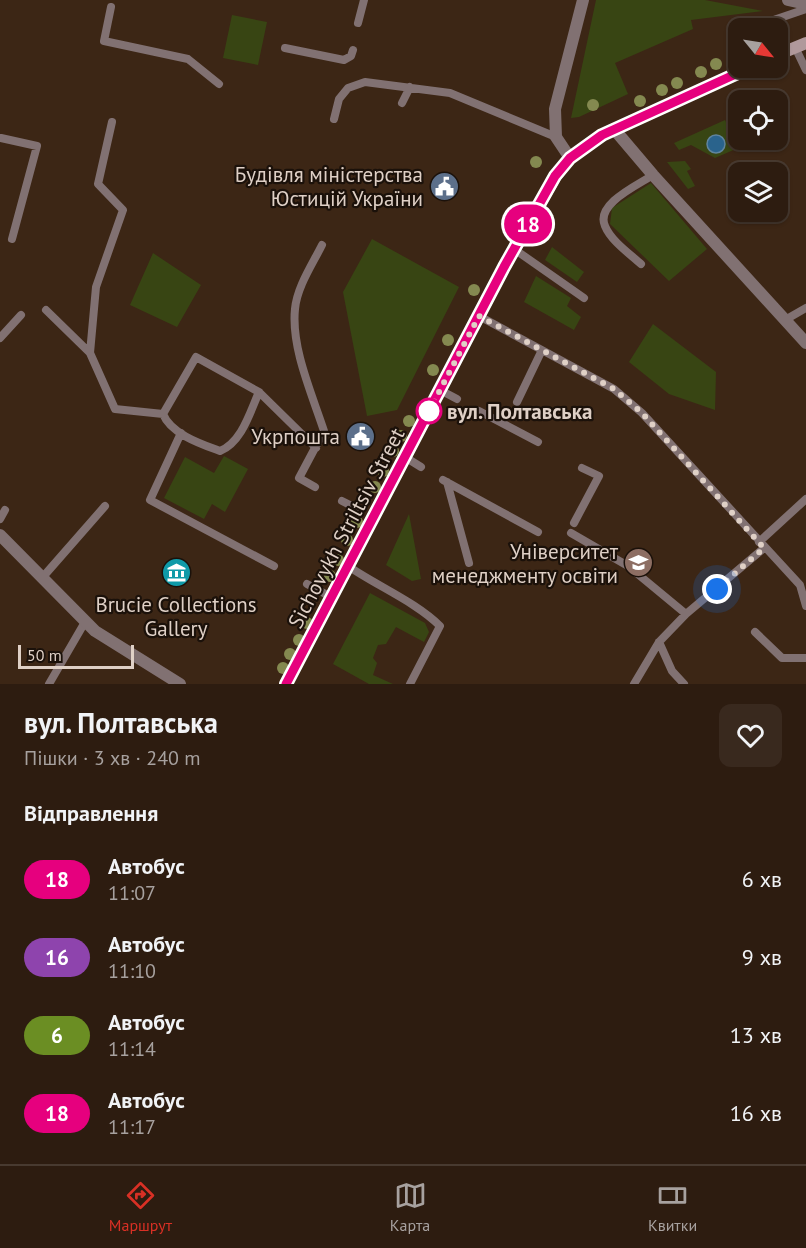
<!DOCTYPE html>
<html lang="uk">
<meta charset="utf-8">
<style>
body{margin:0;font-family:"PT Sans",sans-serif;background:#39291e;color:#f1f3f6;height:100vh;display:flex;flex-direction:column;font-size:22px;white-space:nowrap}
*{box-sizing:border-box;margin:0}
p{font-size:20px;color:#a7a19f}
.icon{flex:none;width:33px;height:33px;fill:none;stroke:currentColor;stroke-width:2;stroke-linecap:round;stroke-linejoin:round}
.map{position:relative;height:684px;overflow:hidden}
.panel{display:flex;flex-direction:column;background:#2d1c10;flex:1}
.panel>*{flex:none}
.badge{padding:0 12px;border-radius:20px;font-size:21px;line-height:39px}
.needle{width:39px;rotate:120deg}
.buttons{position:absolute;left:728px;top:18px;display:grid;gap:12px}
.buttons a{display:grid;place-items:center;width:60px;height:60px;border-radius:12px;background:#2d1c10;box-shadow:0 2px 4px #0004,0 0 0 2px #483a30;font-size:30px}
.scale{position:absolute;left:18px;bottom:15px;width:116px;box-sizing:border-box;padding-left:6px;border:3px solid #dfd0c6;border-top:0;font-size:16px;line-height:21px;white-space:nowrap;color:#dfd0c6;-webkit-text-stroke:4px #1b110a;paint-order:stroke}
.you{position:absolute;width:30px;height:30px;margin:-15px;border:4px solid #fff;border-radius:50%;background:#1a73e8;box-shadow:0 0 0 9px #1a73e833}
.map>.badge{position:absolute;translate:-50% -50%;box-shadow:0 0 0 3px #fff}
h2{padding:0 24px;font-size:22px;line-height:54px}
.round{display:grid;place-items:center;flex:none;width:63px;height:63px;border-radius:12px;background:#39291e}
.overview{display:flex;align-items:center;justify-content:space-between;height:102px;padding:0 24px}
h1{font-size:28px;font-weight:600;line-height:45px}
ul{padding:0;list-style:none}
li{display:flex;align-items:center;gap:18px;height:78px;padding:0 24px}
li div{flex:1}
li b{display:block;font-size:22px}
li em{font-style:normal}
li .badge{min-width:66px;font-weight:700;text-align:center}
.tabs{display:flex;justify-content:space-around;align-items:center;height:84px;border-top:2px solid #483a30;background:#2d1c10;font-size:16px;color:#a7a19f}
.tabs a{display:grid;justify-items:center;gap:3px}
.tabs .on{color:#d93025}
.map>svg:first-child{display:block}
.green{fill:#384513}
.water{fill:#2a638c;stroke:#60849d;stroke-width:1.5}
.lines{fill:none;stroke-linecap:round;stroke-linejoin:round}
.service{stroke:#817172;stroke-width:8}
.minor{stroke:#817172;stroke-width:12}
.secondary{stroke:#b1999b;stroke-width:12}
.tree{fill:#848950}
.line-casing{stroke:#fff;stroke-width:14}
.line{stroke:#e6007e;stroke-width:9}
.walk{stroke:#dfd0c6;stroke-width:6;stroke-dasharray:0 10.8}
.stop-dot{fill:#fff;stroke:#e6007e;stroke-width:3}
.labels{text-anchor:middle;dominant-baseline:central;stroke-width:4.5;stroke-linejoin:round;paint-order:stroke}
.poi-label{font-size:21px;fill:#dfd0c6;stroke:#1b110a;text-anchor:end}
.stop-label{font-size:21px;font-weight:bold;fill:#dfd0c6;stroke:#1b110a;text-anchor:start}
.street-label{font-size:21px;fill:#dfd0c6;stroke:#1b110a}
</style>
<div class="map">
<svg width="806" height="684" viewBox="0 0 806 684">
<rect width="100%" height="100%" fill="#3c2615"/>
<!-- green -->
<path class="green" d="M596,0H705L763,11L691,20L693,29L615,63L628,94L579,117L571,118Z
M232,15L267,22L258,65L223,58Z
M725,120L738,148L715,158L691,145L679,150L674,143Z
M685,161L691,169L687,171L695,186L688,189L667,162Z
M651,183L707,249L669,281L610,224L612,208Z
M372,239L459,287L397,410L367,416L343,292Z
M552,247L584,272L577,282L545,260Z
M153,253L201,285L177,327L130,305Z
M536,276L571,298L567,306L581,317L574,330L524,302Z
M653,324L716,372L715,410L669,394L629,362Z
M224,456L248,469L225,512L212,504L204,519L164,498L185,457L214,473Z
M409,514L421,579L412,581L386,565Z
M370,593L425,623L429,632L424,642L396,627L386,644L378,645L373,658L377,663L373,675L393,684H369L333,664Z"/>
<!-- water -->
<path class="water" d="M707 144a9 9 0 1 1 18 0a9 9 0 1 1-18 0Z"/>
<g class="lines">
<!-- service -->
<path class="service" d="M111,7L104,41L188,59L219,84
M358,23L364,0
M750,28L806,9
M795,47L806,70
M285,48L344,60L351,56L353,50
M402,103L410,87
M334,119L339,99L348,88L365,82L450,93L556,137
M1,138L37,146L12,239
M514,249L584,298
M641,264C630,254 611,241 605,226C595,204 638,185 653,175
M46,310L90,353L115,409L163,414
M479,316L614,389L642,413L800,585L806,606
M785,320L806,308
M0,338L21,315
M90,353L96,287L123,210L98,184L112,122
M440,390L457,399
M517,402L542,350
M479,411L538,442
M163,414L196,357L259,392L316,448
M163,414C171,434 201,444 220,451C242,442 250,412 259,392
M181,433L150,500L274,566
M405,457L421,467
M443,480L538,532
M447,482L469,563
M315,487L299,478L324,431C312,394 291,348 295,309C297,287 312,265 322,245
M342,501L356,508
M0,519L5,510
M574,523L599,476L582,468
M571,533L628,566L686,614
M759,542L806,499
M348,566C377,586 416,602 440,626L410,684
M42,578L105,506
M307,584L331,597
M755,632L782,658H806
M659,642L672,671L684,684
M49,684L85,622
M634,684L659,642L686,614L764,548"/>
<!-- minor -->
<path class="minor" d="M788,0L806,4
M614,129L653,175L806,343
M570,158L556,137L555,109L583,0
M0,535L95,631L180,684"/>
<!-- secondary -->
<path class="secondary" d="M777,55L806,43
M286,684L514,249L556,176L570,158L602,135L749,68"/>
</g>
<!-- trees -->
<g class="tree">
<circle cx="716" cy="64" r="6"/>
<circle cx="701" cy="72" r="6"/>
<circle cx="677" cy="83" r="6"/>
<circle cx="662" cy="90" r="6"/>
<circle cx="640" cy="101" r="6"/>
<circle cx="593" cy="105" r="6"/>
<circle cx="536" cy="162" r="6"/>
<circle cx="474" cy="290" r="6"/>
<circle cx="448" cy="340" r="6"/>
<circle cx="433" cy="370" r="6"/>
<circle cx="409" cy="421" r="6"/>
<circle cx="401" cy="436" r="6"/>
<circle cx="393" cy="451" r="6"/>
<circle cx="383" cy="471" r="6"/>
<circle cx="375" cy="487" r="6"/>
<circle cx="357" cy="522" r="6"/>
<circle cx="347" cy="540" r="6"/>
<circle cx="338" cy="560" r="6"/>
<circle cx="330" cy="576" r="6"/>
<circle cx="307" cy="623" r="6"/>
<circle cx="299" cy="640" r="6"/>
<circle cx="290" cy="654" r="6"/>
<circle cx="283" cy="668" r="6"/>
</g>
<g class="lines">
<defs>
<path id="line" d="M286,684L504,267L555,176L570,158L602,135L749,68"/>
</defs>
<!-- line casing -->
<use href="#line" class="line-casing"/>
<!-- line -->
<use href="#line" class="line"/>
<!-- walk -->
<path class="walk" d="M429,411L479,316L614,389L642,413L764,548L717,589"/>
</g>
<!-- icons -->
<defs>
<symbol id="civic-disc" viewBox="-11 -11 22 22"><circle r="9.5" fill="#5c6f8a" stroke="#1b110a"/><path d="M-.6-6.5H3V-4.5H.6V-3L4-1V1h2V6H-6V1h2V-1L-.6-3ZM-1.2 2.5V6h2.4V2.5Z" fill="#fff"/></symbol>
<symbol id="university-disc" viewBox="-11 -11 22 22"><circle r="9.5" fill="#8d6e63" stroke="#1b110a"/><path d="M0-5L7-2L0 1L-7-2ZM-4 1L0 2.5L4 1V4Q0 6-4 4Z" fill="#fff"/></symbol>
<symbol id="museum-disc" viewBox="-11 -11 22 22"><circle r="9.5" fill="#0f9aa8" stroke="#1b110a"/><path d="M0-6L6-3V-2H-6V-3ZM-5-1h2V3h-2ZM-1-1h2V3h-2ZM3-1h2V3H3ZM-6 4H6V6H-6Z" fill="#fff"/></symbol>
</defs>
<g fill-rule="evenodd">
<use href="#civic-disc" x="428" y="170" width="33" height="33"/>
<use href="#civic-disc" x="344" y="420" width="33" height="33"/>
<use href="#university-disc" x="622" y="546" width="33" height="33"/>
<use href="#museum-disc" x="160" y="556" width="33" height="33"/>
</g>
<!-- markers -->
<circle class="stop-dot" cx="429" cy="411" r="12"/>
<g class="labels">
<!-- poi labels -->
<g class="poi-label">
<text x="423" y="174">Будівля міністерства<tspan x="423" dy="24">Юстицій України</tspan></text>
<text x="340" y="436">Укрпошта</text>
<text x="618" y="551">Університет<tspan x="618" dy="24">менеджменту освіти</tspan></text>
<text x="176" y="604" text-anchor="middle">Brucie Collections<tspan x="176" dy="24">Gallery</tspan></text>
</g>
<!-- stop labels -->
<g class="stop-label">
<text x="447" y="411">вул. Полтавська</text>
</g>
<!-- street labels -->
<g class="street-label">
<text transform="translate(346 528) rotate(-62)">Sichovykh Striltsiv Street</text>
</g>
</g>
</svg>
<div class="buttons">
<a><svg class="needle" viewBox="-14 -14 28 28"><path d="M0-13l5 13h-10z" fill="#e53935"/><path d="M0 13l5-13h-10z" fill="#a7a19f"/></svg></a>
<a><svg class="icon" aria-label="locate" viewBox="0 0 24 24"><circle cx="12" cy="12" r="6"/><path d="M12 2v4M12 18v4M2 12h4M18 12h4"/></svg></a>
<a><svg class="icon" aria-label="layers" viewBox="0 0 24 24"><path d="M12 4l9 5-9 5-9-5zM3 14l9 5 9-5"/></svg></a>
</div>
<div class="scale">50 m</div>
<div class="you" style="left:717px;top:589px"></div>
<b class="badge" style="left:528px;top:224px;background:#e6007e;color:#fff">18</b>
</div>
<section class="panel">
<div class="overview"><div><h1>вул. Полтавська</h1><p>Пішки · 3 хв · 240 m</p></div><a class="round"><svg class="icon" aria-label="heart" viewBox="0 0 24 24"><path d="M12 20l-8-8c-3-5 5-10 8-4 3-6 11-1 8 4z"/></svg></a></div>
<h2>Відправлення</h2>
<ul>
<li><span class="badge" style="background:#e6007e;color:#fff">18</span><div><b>Автобус</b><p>11:07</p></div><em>6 хв</em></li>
<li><span class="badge" style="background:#8e44ad;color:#fff">16</span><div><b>Автобус</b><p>11:10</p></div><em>9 хв</em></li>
<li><span class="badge" style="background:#6b8e23;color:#fff">6</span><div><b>Автобус</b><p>11:14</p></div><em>13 хв</em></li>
<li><span class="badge" style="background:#e6007e;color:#fff">18</span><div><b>Автобус</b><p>11:17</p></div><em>16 хв</em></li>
</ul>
</section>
<nav class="tabs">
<a class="on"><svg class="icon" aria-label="directions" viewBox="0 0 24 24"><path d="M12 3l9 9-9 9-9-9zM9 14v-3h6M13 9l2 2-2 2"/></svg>Маршрут</a>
<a><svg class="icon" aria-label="map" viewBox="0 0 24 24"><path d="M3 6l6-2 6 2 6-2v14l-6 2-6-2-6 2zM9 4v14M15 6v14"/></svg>Карта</a>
<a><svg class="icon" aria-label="tickets" viewBox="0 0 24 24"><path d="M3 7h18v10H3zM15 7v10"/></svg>Квитки</a>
</nav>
